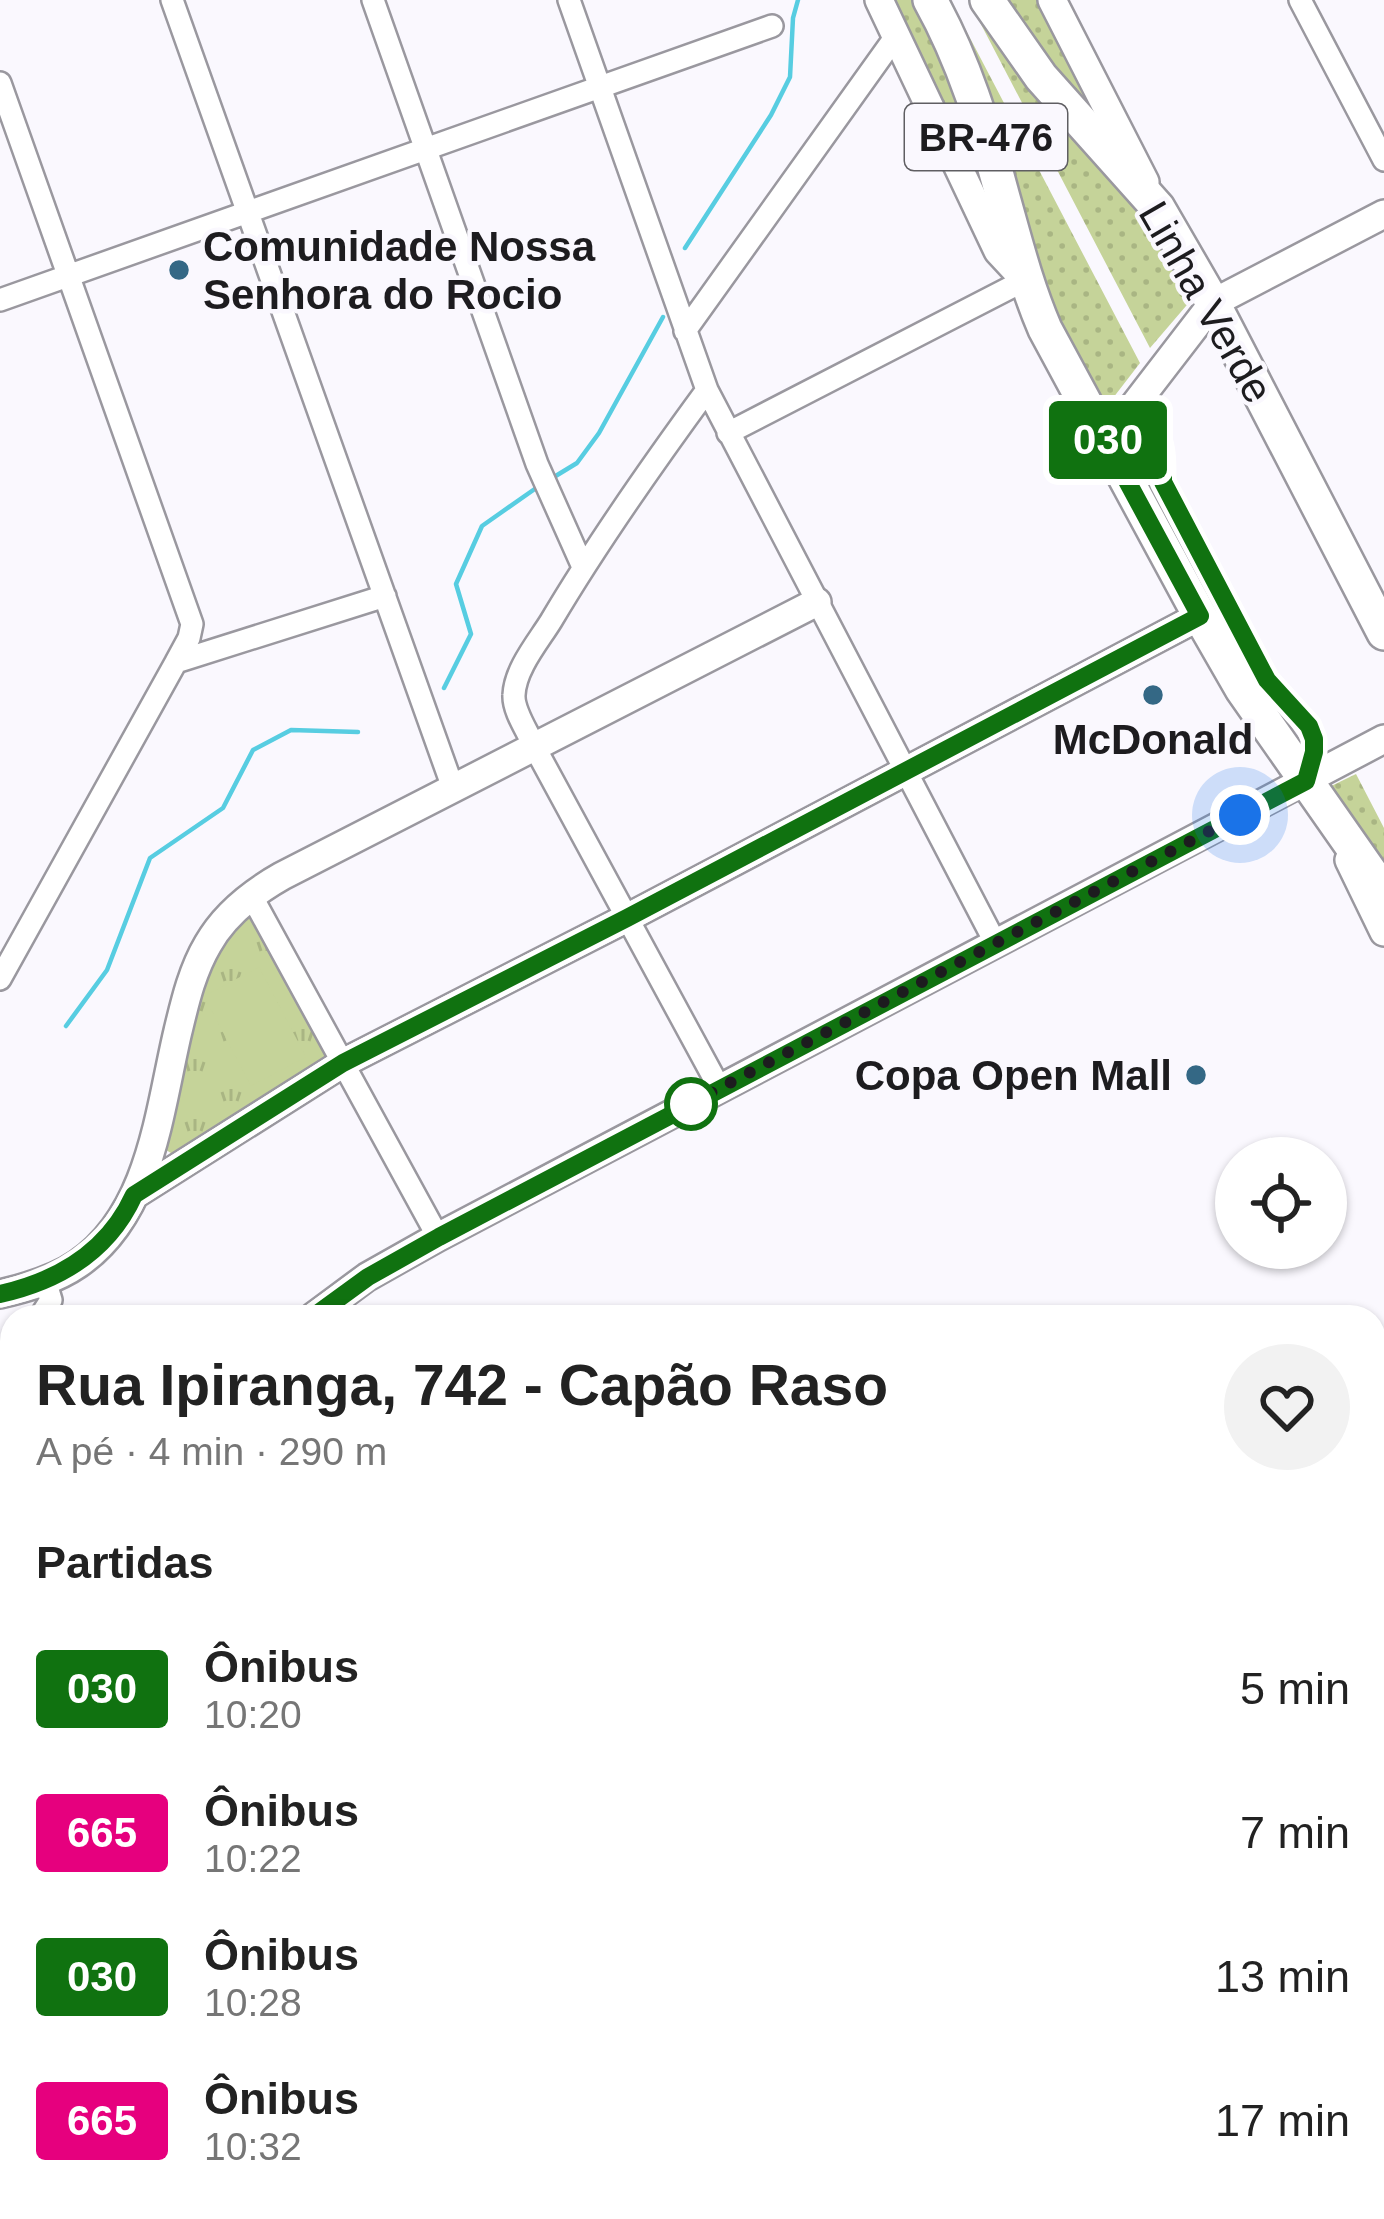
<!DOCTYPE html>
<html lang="pt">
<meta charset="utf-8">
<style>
body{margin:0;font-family:Helvetica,sans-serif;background:#f2f2f2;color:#222;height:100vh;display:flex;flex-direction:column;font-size:45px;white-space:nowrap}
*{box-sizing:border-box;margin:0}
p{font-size:39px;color:#767676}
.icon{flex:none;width:66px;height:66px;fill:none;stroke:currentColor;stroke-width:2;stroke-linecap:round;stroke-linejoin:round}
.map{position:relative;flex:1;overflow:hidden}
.drawer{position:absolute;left:0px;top:1305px;width:1386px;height:915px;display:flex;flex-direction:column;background:#fff;border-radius:36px 36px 0 0;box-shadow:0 3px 9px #0004}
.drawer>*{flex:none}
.badge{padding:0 24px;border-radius:9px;font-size:42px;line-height:78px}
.buttons{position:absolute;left:1215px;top:1137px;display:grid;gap:24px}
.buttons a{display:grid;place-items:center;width:132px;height:132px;border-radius:50%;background:#fff;box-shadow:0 3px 9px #0004;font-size:60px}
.you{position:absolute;width:60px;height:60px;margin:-30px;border:9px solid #fff;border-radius:50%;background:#1a73e8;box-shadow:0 0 0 18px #1a73e833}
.map>.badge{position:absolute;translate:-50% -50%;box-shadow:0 0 0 6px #fff}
h2{padding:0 36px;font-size:45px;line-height:108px}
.round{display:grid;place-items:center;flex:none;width:126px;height:126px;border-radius:63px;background:#f2f2f2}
.head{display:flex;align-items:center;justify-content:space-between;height:204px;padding:0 36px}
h1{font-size:57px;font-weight:700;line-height:90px}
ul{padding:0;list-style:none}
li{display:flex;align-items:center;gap:36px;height:144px;padding:0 36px}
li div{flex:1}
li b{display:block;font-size:45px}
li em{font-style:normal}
li .badge{min-width:132px;font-weight:700;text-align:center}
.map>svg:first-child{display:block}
.grass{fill:url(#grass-dots)}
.forest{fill:url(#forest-firs)}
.park{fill:url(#park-tufts)}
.garden{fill:#c5d399}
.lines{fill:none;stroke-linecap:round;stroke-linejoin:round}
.stream{stroke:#57cde1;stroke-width:4.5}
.minor-casing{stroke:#9a989f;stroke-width:26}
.major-casing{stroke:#9a989f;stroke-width:32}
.highway-casing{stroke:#9a989f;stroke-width:38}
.minor{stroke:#fff;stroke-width:21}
.major{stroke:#fff;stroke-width:27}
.highway{stroke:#fff;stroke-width:33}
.line-casing{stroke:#fff;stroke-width:27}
.line{stroke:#107210;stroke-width:18}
.walk{stroke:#1d1c1f;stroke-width:12;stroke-dasharray:0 21.6}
.poi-dot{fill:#346885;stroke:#faf8fe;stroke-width:4.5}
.stop-dot{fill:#fff;stroke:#107210;stroke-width:6}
.labels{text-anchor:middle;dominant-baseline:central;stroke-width:9;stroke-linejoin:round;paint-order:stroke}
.shield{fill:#faf8fe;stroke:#5f5e62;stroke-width:3}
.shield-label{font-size:39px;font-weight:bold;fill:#1d1c1f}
.poi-label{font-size:42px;font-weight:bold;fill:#1d1c1f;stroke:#faf8fe;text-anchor:start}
.street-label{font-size:42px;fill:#1d1c1f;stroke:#faf8fe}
</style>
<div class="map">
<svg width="1384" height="2219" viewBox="0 0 1384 2219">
<defs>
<pattern id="grass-dots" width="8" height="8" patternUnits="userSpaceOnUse" patternTransform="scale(3)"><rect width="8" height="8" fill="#c5d399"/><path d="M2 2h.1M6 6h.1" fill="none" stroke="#a9b583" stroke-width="1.8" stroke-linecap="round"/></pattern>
<pattern id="forest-firs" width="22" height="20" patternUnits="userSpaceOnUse" patternTransform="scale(3)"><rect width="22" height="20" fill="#c5d399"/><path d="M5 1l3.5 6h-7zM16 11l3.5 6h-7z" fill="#a9b583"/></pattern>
<pattern id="park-tufts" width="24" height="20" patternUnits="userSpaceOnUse" patternTransform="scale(3)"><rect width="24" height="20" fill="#c5d399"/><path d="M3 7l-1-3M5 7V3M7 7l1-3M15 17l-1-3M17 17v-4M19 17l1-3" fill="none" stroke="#a9b583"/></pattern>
</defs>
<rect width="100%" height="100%" fill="#faf8fe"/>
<!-- grass -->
<path class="grass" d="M890,0H918L968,121L997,232L977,183V169Z
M1008,0H1041L1098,114L1037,49Z
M978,6L1143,212L1192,299L1150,348L973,9Z
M959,17L1140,363L1103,411L1044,297L953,20Z
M1356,774L1384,828V872L1325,789Z"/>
<!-- forest -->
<path class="forest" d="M1374,1960L1384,1981V2088L1374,2093Z
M1384,2169V2219H1333L1328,2208H1374V2174Z"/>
<!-- park -->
<path class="park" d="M240,917L257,920L330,1059L176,1156L161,1147L201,976Z
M12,1930V2188L0,2185V1971Z
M87,2208H263L261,2215L255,2219H128Z
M575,2208H1072L1069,2219H611Z"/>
<!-- garden -->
<path class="garden" d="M259,967L306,1057L251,1086L204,996Z"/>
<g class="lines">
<!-- stream -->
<path class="stream" d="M685,248L771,115L790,77L793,18L798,0
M554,477L577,463L599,433L663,317
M444,688L471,634L456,584L482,526L539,486
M66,1026L107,970L150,858L223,808L253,750L291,730L358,732"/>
<defs>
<path id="minor" d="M172,0L453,788
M373,0L537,464L583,567
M569,0L707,390L996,944
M1300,0L1384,160
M0,83L192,624L189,638L176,662
M0,300L772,26
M685,331L896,36
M707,390C652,465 599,540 551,621C538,642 515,669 514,695C513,711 528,732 534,746L720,1089
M728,433L1025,280
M251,895L438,1237
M0,979L176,662L385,596
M36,1284L48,1290L51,1300L40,1317
M0,1372L12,1353
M0,1656L12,1660
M1374,1872L1384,1867
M1087,2219L1090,2208"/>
<path id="major" d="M879,0L998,251L1025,280
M1052,0L1145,182
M1106,442L1213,303L1384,214
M1349,860L1384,932
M134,1195L343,1063L627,918L1200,616
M0,1294C26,1288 55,1280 78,1264C151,1214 159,1111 178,1031C185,1002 192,971 208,944C225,914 252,893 282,876L817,602
M313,1317L367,1277L438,1237L1384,739
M0,1942L12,1901"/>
<path id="highway" d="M930,0C964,61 984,127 1002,194C1015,240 1026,285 1045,329L1200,616L1242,689L1384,892
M987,0L1041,77L1158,208L1213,303L1384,633"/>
</defs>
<!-- minor casing -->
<use href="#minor" class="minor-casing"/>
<!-- major casing -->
<use href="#major" class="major-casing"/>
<!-- highway casing -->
<use href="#highway" class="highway-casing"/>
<!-- minor -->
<use href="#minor" class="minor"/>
<!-- major -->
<use href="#major" class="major"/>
<!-- highway -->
<use href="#highway" class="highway"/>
</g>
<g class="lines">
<defs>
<path id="line" d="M0,1294C58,1281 108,1252 134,1195L343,1063L627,918L1200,616L1106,442L1125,418C1164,420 1163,449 1163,482L1267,680L1309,726L1314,739V752L1306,781L439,1237L368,1277L313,1317"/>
</defs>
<!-- line casing -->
<use href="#line" class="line-casing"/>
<!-- line -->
<use href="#line" class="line"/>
<!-- walk -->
<path class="walk" d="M691,1104L682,1108L1240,815"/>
</g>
<!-- markers -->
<g class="poi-dot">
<circle cx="179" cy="270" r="12"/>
<circle cx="1153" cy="695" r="12"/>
<circle cx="1196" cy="1075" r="12"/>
</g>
<circle class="stop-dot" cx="691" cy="1104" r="24"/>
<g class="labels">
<!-- shield labels -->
<rect class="shield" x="905" y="104" width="162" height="66" rx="9"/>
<g class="shield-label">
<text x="986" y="137">BR-476</text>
</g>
<!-- poi labels -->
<g class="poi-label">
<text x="203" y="246">Comunidade Nossa<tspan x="203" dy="48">Senhora do Rocio</tspan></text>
<text x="1153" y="739" text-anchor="middle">McDonald</text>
<text x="1172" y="1075" text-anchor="end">Copa Open Mall</text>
</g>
<!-- street labels -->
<g class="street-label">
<text transform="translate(1206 302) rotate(60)">Linha Verde</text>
</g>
</g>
</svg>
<div class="buttons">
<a><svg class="icon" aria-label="locate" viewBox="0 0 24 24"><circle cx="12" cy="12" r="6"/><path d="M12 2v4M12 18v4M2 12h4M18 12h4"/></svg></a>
</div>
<div class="you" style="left:1240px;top:815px"></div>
<b class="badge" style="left:1108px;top:440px;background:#107210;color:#fff">030</b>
<section class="drawer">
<div class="head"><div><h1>Rua Ipiranga, 742 - Capão Raso</h1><p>A pé · 4 min · 290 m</p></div><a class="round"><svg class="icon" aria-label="heart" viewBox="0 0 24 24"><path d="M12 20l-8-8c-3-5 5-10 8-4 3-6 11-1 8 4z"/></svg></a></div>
<h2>Partidas</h2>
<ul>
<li><span class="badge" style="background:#107210;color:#fff">030</span><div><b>Ônibus</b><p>10:20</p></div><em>5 min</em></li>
<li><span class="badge" style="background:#e6007e;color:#fff">665</span><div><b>Ônibus</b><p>10:22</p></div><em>7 min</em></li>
<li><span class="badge" style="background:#107210;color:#fff">030</span><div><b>Ônibus</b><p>10:28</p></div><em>13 min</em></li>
<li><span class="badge" style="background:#e6007e;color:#fff">665</span><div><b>Ônibus</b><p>10:32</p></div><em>17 min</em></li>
</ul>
</section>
</div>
